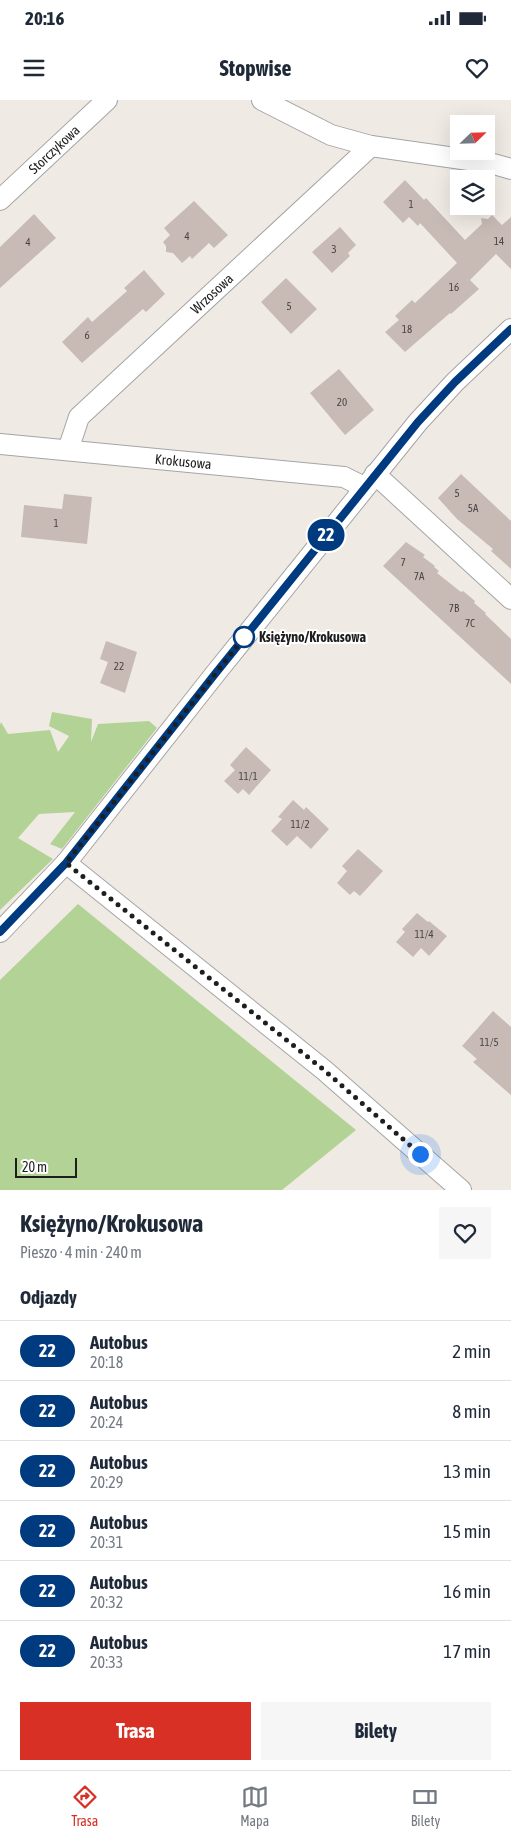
<!DOCTYPE html>
<html lang="pl">
<meta charset="utf-8">
<style>
body{margin:0;font-family:"Asap Condensed",sans-serif;background:#f6f6f7;color:#1f2937;height:100vh;display:flex;flex-direction:column;font-size:19px;white-space:nowrap}
*{box-sizing:border-box;margin:0}
p{font-size:16px;color:#747a83}
.icon{flex:none;width:28px;height:28px;fill:none;stroke:currentColor;stroke-width:2;stroke-linecap:round;stroke-linejoin:round}
.map{position:relative;height:1090px;overflow:hidden}
.sheet{display:flex;flex-direction:column;background:#fff;flex:1}
.sheet>*{flex:none}
.badge{padding:0 10px;border-radius:16px;font-size:18px;line-height:32px}
.needle{width:32px;rotate:67deg}
.tools{position:absolute;left:450px;top:15px;display:grid;gap:10px}
.tools a{display:grid;place-items:center;width:45px;height:45px;border-radius:0px;background:#fff;box-shadow:0 5px 20px #0002;font-size:25px}
.scale{position:absolute;left:15px;bottom:12px;width:62px;box-sizing:border-box;padding-left:5px;border:2px solid #1e1e1e;border-top:0;font-size:14px;line-height:18px;white-space:nowrap;color:#1e1e1e;-webkit-text-stroke:4px #fff;paint-order:stroke}
.you{position:absolute;width:25px;height:25px;margin:-12px;border:4px solid #fff;border-radius:50%;background:#1a73e8;box-shadow:0 0 0 8px #1a73e833}
.map>.badge{position:absolute;translate:-50% -50%;box-shadow:0 0 0 2px #fff}
h2{padding:0 20px;font-size:19px;line-height:45px}
.round{display:grid;place-items:center;flex:none;width:52px;height:52px;border-radius:0px;background:#f6f6f7}
.head{display:flex;align-items:center;justify-content:space-between;height:85px;padding:0 20px}
h1{font-size:24px;font-weight:700;line-height:38px}
.cta{display:flex;gap:10px;margin-top:auto;padding:10px 20px}
.cta a{flex:1;height:58px;border-radius:0px;background:#d93025;color:#fff;font-size:20px;font-weight:700;line-height:58px;text-align:center}
.cta a+a{background:#f6f6f7;color:#1f2937}
ul{padding:0;list-style:none}
li{display:flex;align-items:center;gap:15px;height:60px;padding:0 20px;border-top:1px solid #e0e1e3}
li div{flex:1}
li b{display:block;font-size:19px}
li em{font-style:normal}
li .badge{min-width:55px;font-weight:700;text-align:center}
.status{display:flex;justify-content:space-between;align-items:center;height:35px;padding:0 25px;background:#fff;direction:ltr}
.status svg{height:14px;fill:currentColor}
header{display:flex;justify-content:space-between;align-items:center;height:65px;padding:0 20px;background:#fff;font-size:22px;font-weight:700}
.dock{display:flex;justify-content:space-around;align-items:center;height:70px;border-top:1px solid #e0e1e3;background:#fff;font-size:14px;color:#747a83}
.dock a{display:grid;justify-items:center;gap:2px}
.dock .on{color:#d93025}
.map>svg:first-child{display:block}
.forest{fill:#b2d395}
.building{fill:#c8bbb6}
.lines{fill:none;stroke-linecap:round;stroke-linejoin:round}
.minor-casing{stroke:#a5a5a5;stroke-width:22}
.minor{stroke:#fff;stroke-width:20}
.line-casing{stroke:#fff;stroke-width:11}
.line{stroke:#003b80;stroke-width:8}
.walk{stroke:#1e1e1e;stroke-width:5;stroke-dasharray:0 9}
.stop-dot{fill:#fff;stroke:#003b80;stroke-width:2.5}
.labels{text-anchor:middle;dominant-baseline:central;stroke-width:4;stroke-linejoin:round;paint-order:stroke}
.number-label{font-size:11px;fill:#484544}
.street-label{font-size:14px;fill:#1e1e1e;stroke:#fff}
.stop-label{font-size:14px;font-weight:bold;fill:#1e1e1e;stroke:#fff;text-anchor:start}
</style>
<div class="status"><b>20:16</b><svg viewBox="0 0 49 12"><path d="M0 12V9h3v3zM5 12V6h3v6zM10 12V3h3v9zM15 12V0h3v12zM26 1h20v11H26zM47 4h2v5h-2z"/></svg></div>
<header><svg class="icon" aria-label="menu" viewBox="0 0 24 24"><path d="M4 6h16M4 12h16M4 18h16"/></svg>Stopwise<svg class="icon" aria-label="heart" viewBox="0 0 24 24"><path d="M12 20l-8-8c-3-5 5-10 8-4 3-6 11-1 8 4z"/></svg></header>
<div class="map">
<svg width="511" height="1090" viewBox="0 0 511 1090">
<rect width="100%" height="100%" fill="#f0eae4"/>
<!-- forest -->
<path class="forest" d="M52,612L92,619L91,642L98,624L149,621L157,628L62,749L50,744L75,712L39,714L18,738L53,759L0,810V625L1,622L8,634L50,630L58,652L69,636L49,626Z
M78,804L356,1030L282,1090H0V880Z"/>
<!-- building -->
<path class="building" d="M405,80L424,100L426,98L465,140L482,124L481,118L488,119L492,115L502,125L511,117V169L496,154L470,180L479,189L451,214L450,213L405,252L385,232L399,220L395,216L412,200L415,203L457,163L420,123L418,126L409,117L403,123L383,102Z
M194,101L228,135L214,148L209,143L192,159L190,156L182,163L173,153L166,152V146L163,142L170,135L164,128Z
M34,114L56,138L0,188V147Z
M340,127L356,145L348,153L350,156L332,173L312,152Z
M144,170L165,194L146,212L143,209L82,263L62,242L88,217L92,222L127,191L124,188Z
M286,178L317,209L291,234L261,202Z
M339,269L374,310L345,335L310,293Z
M461,374L511,421V469L491,451L493,449L457,419L438,398Z
M64,394L92,397L87,444L21,437L24,405L62,409Z
M406,442L425,455L423,457L435,466L434,467L439,471L437,473L461,492L463,491L475,501L474,503L486,513L485,514L511,539V584L383,466Z
M106,541L137,552L125,593L100,583L108,562L100,559Z
M246,647L271,670L249,695L243,689L238,694L224,681L235,670L230,665Z
M293,700L304,710L306,707L329,729L311,749L297,736L287,746L271,731L282,719L278,717Z
M358,749L383,771L360,796L354,791L350,795L337,783L347,771L342,766Z
M417,813L428,822L429,821L447,836L429,856L421,848L413,857L396,842L405,832L402,829Z
M493,911L511,927V995L473,962L477,959L462,946Z"/>
<g class="lines">
<defs>
<g id="minor">
<path d="M262,0L331,35L371,46L490,63L511,69"/>
<path id="s1" d="M0,100L107,0"/>
<path id="s2" d="M0,344L344,377L364,387"/>
<path id="s3" d="M68,350L79,317L371,46"/>
<path d="M375,374L511,499"/>
<path d="M66,763L324,970L461,1090"/>
<path d="M0,832L66,763L215,574L418,322L455,282L511,229"/>
</g>
</defs>
<!-- minor casing -->
<use href="#minor" class="minor-casing"/>
<!-- minor -->
<use href="#minor" class="minor"/>
</g>
<g class="lines">
<defs>
<path id="line" d="M0,832L66,763L215,574L418,322L455,282L511,229"/>
</defs>
<!-- line casing -->
<use href="#line" class="line-casing"/>
<!-- line -->
<use href="#line" class="line"/>
<!-- walk -->
<path class="walk" d="M244,537L246,535L66,763L324,970L420,1054"/>
</g>
<!-- markers -->
<circle class="stop-dot" cx="244" cy="537" r="10"/>
<g class="labels">
<!-- number labels -->
<g class="number-label">
<text x="411" y="104">1</text>
<text x="187" y="136">4</text>
<text x="499" y="141">14</text>
<text x="28" y="142">4</text>
<text x="334" y="149">3</text>
<text x="454" y="187">16</text>
<text x="289" y="206">5</text>
<text x="407" y="229">18</text>
<text x="87" y="235">6</text>
<text x="342" y="302">20</text>
<text x="457" y="393">5</text>
<text x="473" y="408">5A</text>
<text x="56" y="423">1</text>
<text x="403" y="462">7</text>
<text x="419" y="476">7A</text>
<text x="454" y="508">7B</text>
<text x="470" y="523">7C</text>
<text x="119" y="566">22</text>
<text x="248" y="676">11/1</text>
<text x="300" y="724">11/2</text>
<text x="424" y="834">11/4</text>
<text x="489" y="942">11/5</text>
</g>
<!-- street labels -->
<g class="street-label">
<text stroke="none"><textPath href="#s1" startOffset="74">Storczykowa</textPath></text>
<text stroke="none"><textPath href="#s3" startOffset="216">Wrzosowa</textPath></text>
<text stroke="none"><textPath href="#s2" startOffset="184">Krokusowa</textPath></text>
</g>
<!-- stop labels -->
<g class="stop-label">
<text x="259" y="537">Księżyno/Krokusowa</text>
</g>
</g>
</svg>
<div class="tools">
<a><svg class="needle" viewBox="-14 -14 28 28"><path d="M0-13l5 13h-10z" fill="#e53935"/><path d="M0 13l5-13h-10z" fill="#747a83"/></svg></a>
<a><svg class="icon" aria-label="layers" viewBox="0 0 24 24"><path d="M12 4l9 5-9 5-9-5zM3 14l9 5 9-5"/></svg></a>
</div>
<div class="scale">20 m</div>
<div class="you" style="left:420px;top:1054px"></div>
<b class="badge" style="left:326px;top:435px;background:#003b80;color:#fff">22</b>
</div>
<section class="sheet">
<div class="head"><div><h1>Księżyno/Krokusowa</h1><p>Pieszo · 4 min · 240 m</p></div><a class="round"><svg class="icon" aria-label="heart" viewBox="0 0 24 24"><path d="M12 20l-8-8c-3-5 5-10 8-4 3-6 11-1 8 4z"/></svg></a></div>
<h2>Odjazdy</h2>
<ul>
<li><span class="badge" style="background:#003b80;color:#fff">22</span><div><b>Autobus</b><p>20:18</p></div><em>2 min</em></li>
<li><span class="badge" style="background:#003b80;color:#fff">22</span><div><b>Autobus</b><p>20:24</p></div><em>8 min</em></li>
<li><span class="badge" style="background:#003b80;color:#fff">22</span><div><b>Autobus</b><p>20:29</p></div><em>13 min</em></li>
<li><span class="badge" style="background:#003b80;color:#fff">22</span><div><b>Autobus</b><p>20:31</p></div><em>15 min</em></li>
<li><span class="badge" style="background:#003b80;color:#fff">22</span><div><b>Autobus</b><p>20:32</p></div><em>16 min</em></li>
<li><span class="badge" style="background:#003b80;color:#fff">22</span><div><b>Autobus</b><p>20:33</p></div><em>17 min</em></li>
</ul>
<div class="cta"><a>Trasa</a><a>Bilety</a></div>
</section>
<nav class="dock">
<a class="on"><svg class="icon" aria-label="directions" viewBox="0 0 24 24"><path d="M12 3l9 9-9 9-9-9zM9 14v-3h6M13 9l2 2-2 2"/></svg>Trasa</a>
<a><svg class="icon" aria-label="map" viewBox="0 0 24 24"><path d="M3 6l6-2 6 2 6-2v14l-6 2-6-2-6 2zM9 4v14M15 6v14"/></svg>Mapa</a>
<a><svg class="icon" aria-label="tickets" viewBox="0 0 24 24"><path d="M3 7h18v10H3zM15 7v10"/></svg>Bilety</a>
</nav>
